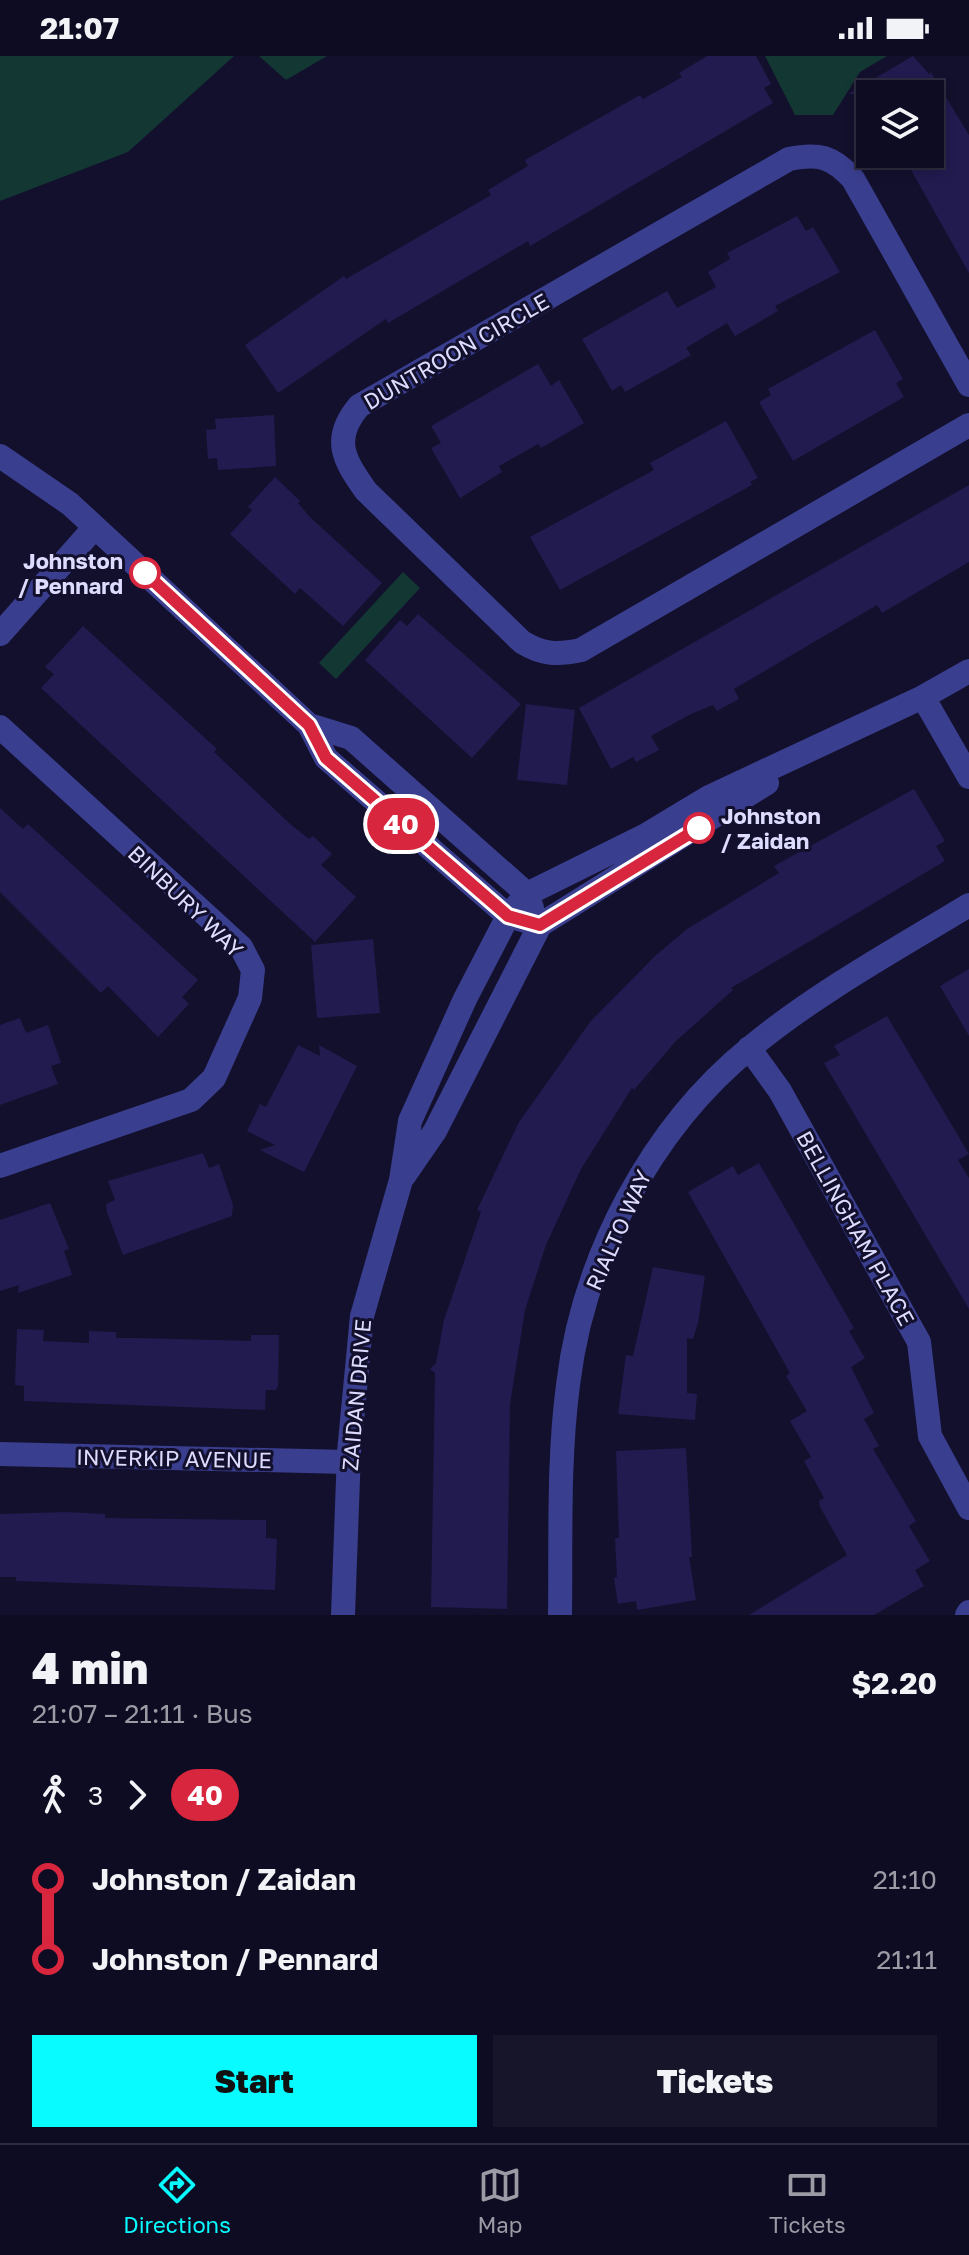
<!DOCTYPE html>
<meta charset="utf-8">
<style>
body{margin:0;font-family:"Golos Text",sans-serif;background:#17152a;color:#f1f3f6;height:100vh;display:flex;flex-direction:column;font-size:30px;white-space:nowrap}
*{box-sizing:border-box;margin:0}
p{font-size:26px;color:#9b9ba5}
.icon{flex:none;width:44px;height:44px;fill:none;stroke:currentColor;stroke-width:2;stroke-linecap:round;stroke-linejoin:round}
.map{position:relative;height:1559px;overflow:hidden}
.drawer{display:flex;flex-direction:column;background:#0e0c22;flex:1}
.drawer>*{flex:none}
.badge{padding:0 16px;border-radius:26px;font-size:28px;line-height:52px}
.tools{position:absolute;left:856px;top:24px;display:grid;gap:16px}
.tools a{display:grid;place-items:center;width:88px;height:88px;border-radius:0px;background:#0e0c22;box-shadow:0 4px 12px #0003,0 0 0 2px #2e2c40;font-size:40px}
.map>.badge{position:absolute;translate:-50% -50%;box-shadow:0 0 0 4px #fff}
.legs{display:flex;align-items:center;gap:12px;height:88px;padding:0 32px;font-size:26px}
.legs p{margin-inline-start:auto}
.summary{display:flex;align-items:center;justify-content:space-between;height:136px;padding:0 32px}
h1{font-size:44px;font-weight:800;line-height:60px}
.primary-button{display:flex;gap:16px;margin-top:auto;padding:16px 32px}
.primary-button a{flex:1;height:92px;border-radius:0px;background:#08fcff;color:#111;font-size:32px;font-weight:800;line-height:92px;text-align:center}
.primary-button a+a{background:#17152a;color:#f1f3f6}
ul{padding:0 32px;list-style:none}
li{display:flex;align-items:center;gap:28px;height:80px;font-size:30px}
li i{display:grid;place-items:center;width:12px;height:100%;margin:0 10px;background:currentColor}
li i::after{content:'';width:20px;height:20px;margin:-10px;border:6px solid;border-radius:50%;background:#0e0c22}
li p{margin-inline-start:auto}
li:first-child i{background:linear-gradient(#0000 50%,currentColor 0)}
li:last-child i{background:linear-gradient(currentColor 50%,#0000 0)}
.status{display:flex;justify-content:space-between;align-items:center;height:56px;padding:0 40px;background:#0e0c22;direction:ltr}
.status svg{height:22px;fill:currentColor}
.tab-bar{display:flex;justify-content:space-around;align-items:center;height:112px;border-top:2px solid #2e2c40;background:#0e0c22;font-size:22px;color:#9b9ba5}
.tab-bar a{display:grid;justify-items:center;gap:4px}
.tab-bar .on{color:#08fcff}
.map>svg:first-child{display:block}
.green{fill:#133733}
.building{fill:#211b4f}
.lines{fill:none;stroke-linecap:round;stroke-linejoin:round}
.minor{stroke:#3a3e8e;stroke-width:24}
.line-1-casing{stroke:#fff;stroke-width:18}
.line-1{stroke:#d7263d;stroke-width:12}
.stop-1-dot{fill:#fff;stroke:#d7263d;stroke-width:4}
.labels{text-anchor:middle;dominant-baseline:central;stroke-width:6;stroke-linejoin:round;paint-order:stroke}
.street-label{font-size:22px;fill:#dddcff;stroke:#13102d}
.stop-label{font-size:22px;font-weight:bold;fill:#dddcff;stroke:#13102d;text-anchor:end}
</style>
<div class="status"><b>21:07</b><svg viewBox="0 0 49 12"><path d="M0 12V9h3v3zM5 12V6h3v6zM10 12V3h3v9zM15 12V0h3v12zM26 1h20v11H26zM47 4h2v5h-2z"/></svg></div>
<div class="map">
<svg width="969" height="1559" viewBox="0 0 969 1559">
<rect width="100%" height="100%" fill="#13102d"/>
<!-- green -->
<path class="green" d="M0,0H234L128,96L0,145Z
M259,0H327L286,24Z
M765,0H887L860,16L833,59H795Z
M403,516L420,532L336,623L319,607Z"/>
<!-- building -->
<path class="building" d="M707,0H756L771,28L764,32L773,47L530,190L528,185L388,267L386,263L278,337L245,289L344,220L346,223L491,139L488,134L528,110L525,104L640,39L643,43L682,21L679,17Z
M913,0L930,19V15L969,79V217L902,98H930V38H848Z
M797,160L806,175L813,171L840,216L775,250L778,255L735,280L727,267L686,292L691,299L625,336L621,329L612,335L582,283L667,235L677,252L716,231L708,216L730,203L727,197Z
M875,274L903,323L896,327L904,341L793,405L759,346L771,339L768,333Z
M538,308L551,330L559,324L584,367L541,392L538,388L499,410L502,416L460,442L431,392L441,387L431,370Z
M274,359L276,410L218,414L217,402L208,403L206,374L216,373L215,363Z
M726,365L758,422L750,426L752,429L560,534L530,481L654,414L650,407Z
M275,421L300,445L298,447L310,461L382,527L343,570L300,532L295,538L230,478L252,454L248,451Z
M969,429V506L882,557L877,549L734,633L739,643L717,655L713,649L691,658L651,680L659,694L636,706L633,701L611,713L579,652Z
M418,558L521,648L472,702L365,604L400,564L407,570Z
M83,570L217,693L214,696L289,767L309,783L313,780L332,798L321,809L356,841L315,886L41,632L54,618L45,611Z
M526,648L575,654L567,729L517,724Z
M914,733L945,785L936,790L945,805L731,932L733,934L675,986L634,1034L632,1032L581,1113L546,1189L525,1254L510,1348L507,1553L431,1551L435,1317L430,1313L436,1307L444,1264L481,1156L477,1154L519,1066L590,966L655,900L687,873L779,817L774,810Z
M0,752L23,773L28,768L198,924L182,941L189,948L158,981L108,930L101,937L0,836Z
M373,883L380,957L317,962L311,889Z
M969,913V980L940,930Z
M887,960L969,1098L958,1104L969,1122V1253L824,1007L840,999L834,990Z
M20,962L26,977L48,969L61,1007L51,1010L58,1028L0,1049V969Z
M298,989L320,1000L319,989L357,1010L304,1116L260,1094L275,1089L247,1075L260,1048L266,1051Z
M203,1097L209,1112L219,1108L233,1149L232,1160L123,1199L107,1156L106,1148L115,1144L108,1125Z
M759,1107L854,1272L849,1275L865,1302L851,1311L874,1357L864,1363L879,1390L873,1393L916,1465L909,1470L930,1505L915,1514L924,1530L874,1559H749L847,1499L820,1451L819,1445L824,1442L804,1405L811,1401L790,1365L807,1355L786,1320L790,1317L688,1136L733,1110L738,1119Z
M50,1147L69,1193L64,1195L72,1219L18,1237L19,1229L0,1235V1164Z
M653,1211L705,1220L698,1267L693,1283L687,1282V1337L697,1338L695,1364L618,1358L626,1299L633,1300Z
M17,1273L44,1274L43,1285L89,1287V1275L116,1276V1282H139L251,1285V1279H279L278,1330L276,1334H266L265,1354L24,1345V1330L15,1329Z
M686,1392L692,1501H689L696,1544L637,1554L636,1545L618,1548L614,1522L617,1521L615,1482H619L616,1395Z
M66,1456L105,1458V1462L266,1464V1482L277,1483L275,1534L16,1525V1521H0V1458Z"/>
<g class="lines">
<!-- minor -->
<path class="minor" d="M969,329L853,123C832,100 818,97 789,103L359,350C331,383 344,404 366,435L522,586C543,599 558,599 581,594L969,369
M0,400L70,448L309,669L326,702L508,860L540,869L767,727
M0,578L95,471
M923,641L969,721
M309,669L351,682L527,838L532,852
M0,671L241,891L253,914L250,942L214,1022L191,1044L0,1110
M749,992L780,1035L919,1286L930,1380L969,1452
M404,1120L435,1075L540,869
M0,1398L348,1406
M343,1559L349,1396L362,1260L401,1124L410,1065L465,943L508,860L527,838L646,779L709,741L923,641L969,615
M560,1559C561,1483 558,1405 568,1329C583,1202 651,1072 751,991C818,936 895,894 969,849
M967,1559L969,1556"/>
</g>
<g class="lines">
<defs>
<path id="line-1" d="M145,517L309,669L326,702L508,860L540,869L699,772"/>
</defs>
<!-- line-1 casing -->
<use href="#line-1" class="line-1-casing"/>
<!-- line-1 -->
<use href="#line-1" class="line-1"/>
</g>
<!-- markers -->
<g class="stop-1-dot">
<circle cx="145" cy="517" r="14"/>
<circle cx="699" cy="772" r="14"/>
</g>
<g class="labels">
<!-- street labels -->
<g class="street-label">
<text transform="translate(456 295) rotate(-30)">DUNTROON CIRCLE</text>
<text transform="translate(186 845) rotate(44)">BINBURY WAY</text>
<text transform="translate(856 1172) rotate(61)">BELLINGHAM PLACE</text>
<text transform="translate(618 1174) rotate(-66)">RIALTO WAY</text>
<text transform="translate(356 1339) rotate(-85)">ZAIDAN DRIVE</text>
<text transform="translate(174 1402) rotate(1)">INVERKIP AVENUE</text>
</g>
<!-- stop labels -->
<g class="stop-label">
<text x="123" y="504">Johnston<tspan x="123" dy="25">/ Pennard</tspan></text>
<text x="721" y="759" text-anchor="start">Johnston<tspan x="721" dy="25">/ Zaidan</tspan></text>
</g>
</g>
</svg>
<div class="tools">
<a><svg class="icon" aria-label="layers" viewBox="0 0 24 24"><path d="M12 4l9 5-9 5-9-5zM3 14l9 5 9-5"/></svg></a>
</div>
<b class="badge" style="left:401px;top:768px;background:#d7263d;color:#fff">40</b>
</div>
<section class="drawer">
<div class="summary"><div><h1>4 min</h1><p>21:07 – 21:11 · Bus</p></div><b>$2.20</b></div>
<div class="legs"><svg class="icon" aria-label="walk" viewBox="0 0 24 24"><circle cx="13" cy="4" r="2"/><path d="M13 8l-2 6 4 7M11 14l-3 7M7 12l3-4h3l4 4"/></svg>3<svg class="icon" aria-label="forward" viewBox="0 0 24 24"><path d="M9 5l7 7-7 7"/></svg><b class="badge" style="background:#d7263d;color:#fff">40</b></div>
<ul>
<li><i style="color:#d7263d"></i><b>Johnston / Zaidan</b><p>21:10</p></li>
<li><i style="color:#d7263d"></i><b>Johnston / Pennard</b><p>21:11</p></li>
</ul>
<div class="primary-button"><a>Start</a><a>Tickets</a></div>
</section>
<nav class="tab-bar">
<a class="on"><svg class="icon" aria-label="directions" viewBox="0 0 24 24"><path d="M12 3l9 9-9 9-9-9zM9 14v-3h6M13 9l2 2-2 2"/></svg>Directions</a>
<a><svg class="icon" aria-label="map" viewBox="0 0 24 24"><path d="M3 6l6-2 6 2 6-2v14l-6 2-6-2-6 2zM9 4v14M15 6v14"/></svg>Map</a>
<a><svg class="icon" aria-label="tickets" viewBox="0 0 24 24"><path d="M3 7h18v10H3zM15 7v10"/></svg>Tickets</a>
</nav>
